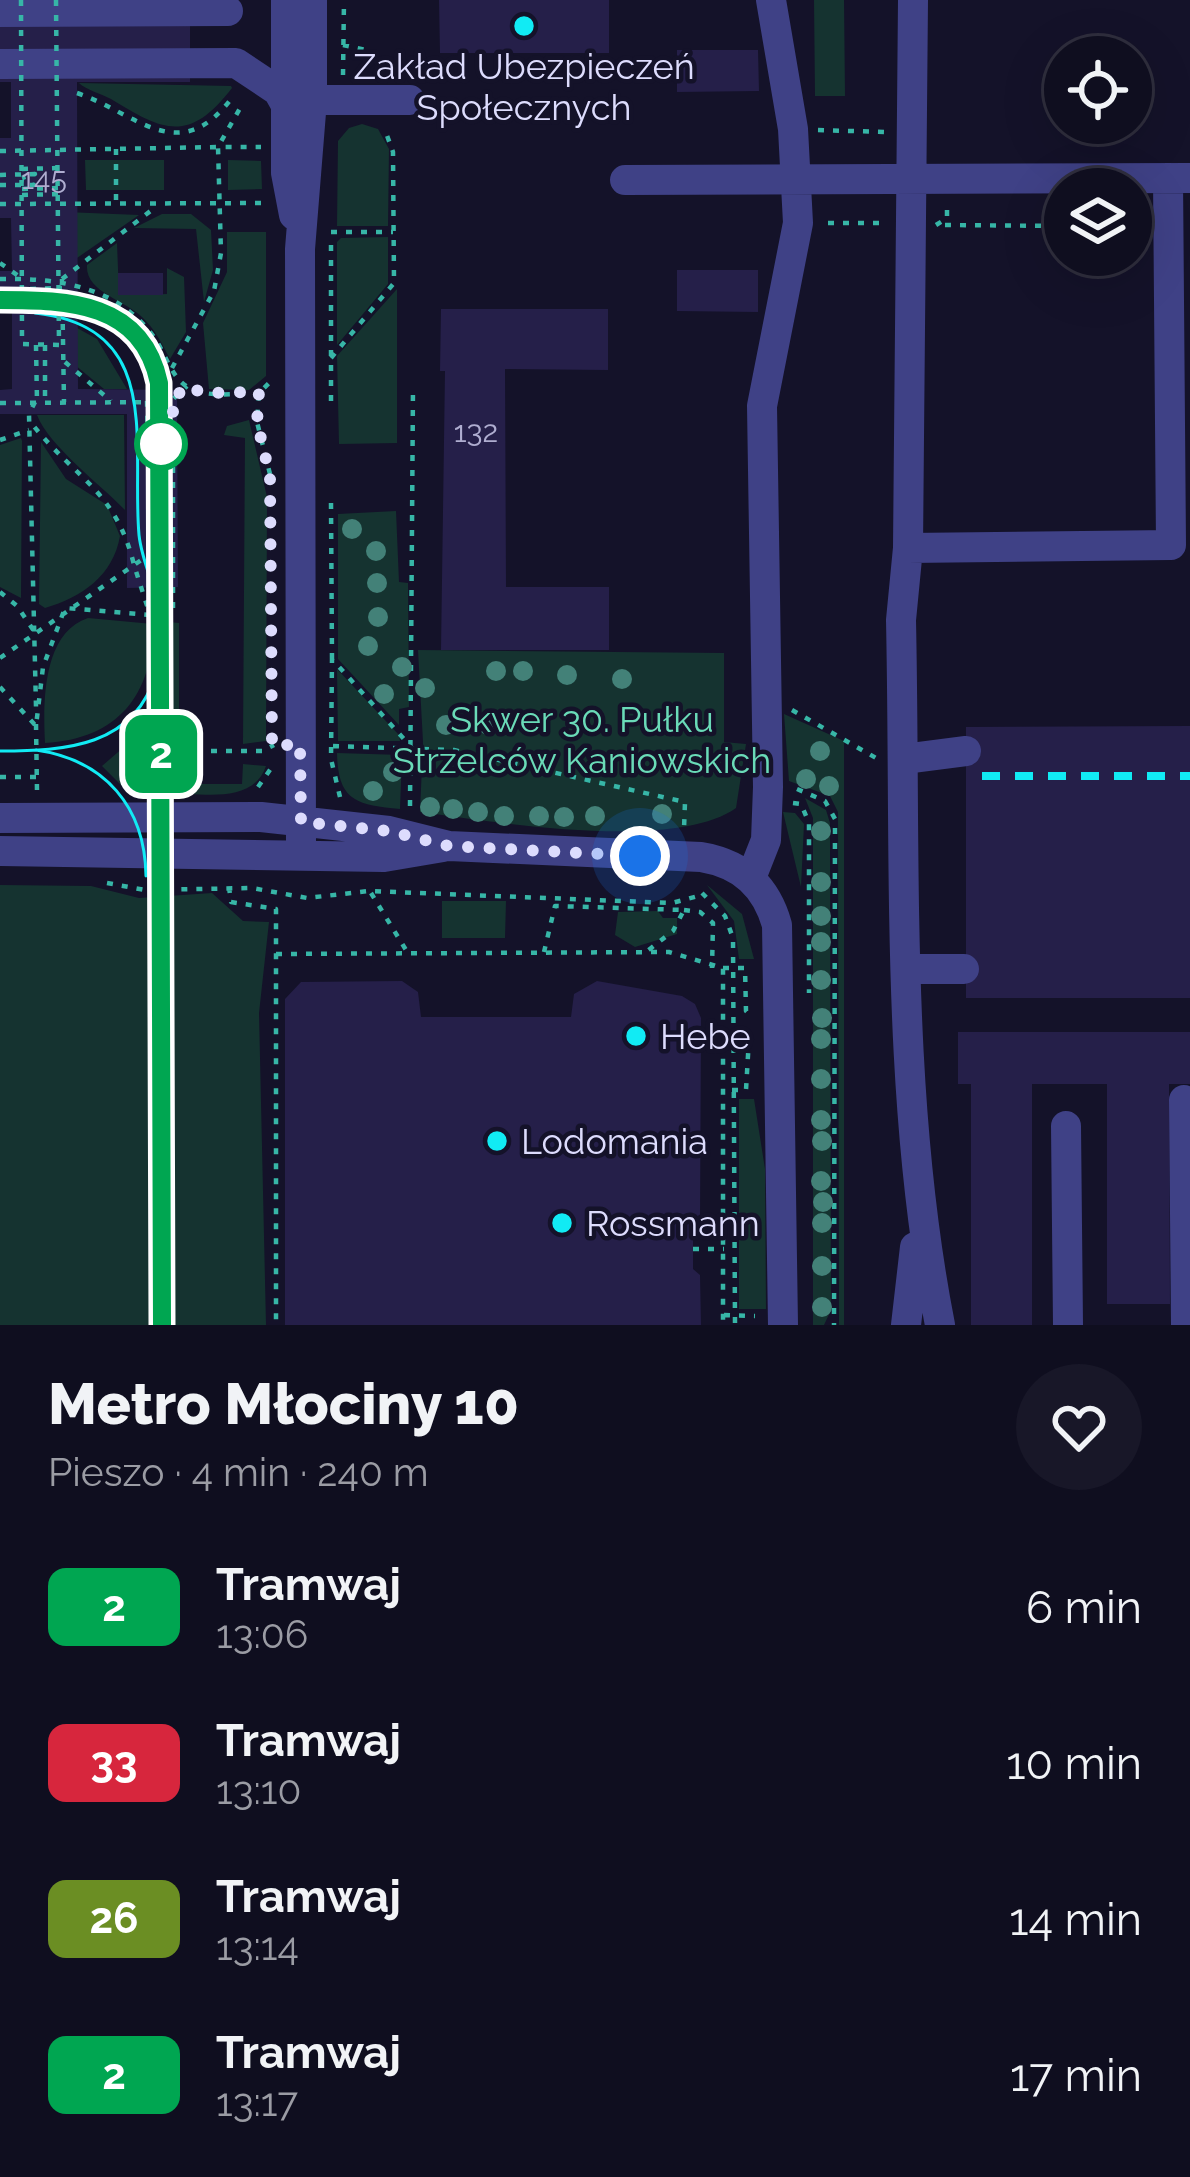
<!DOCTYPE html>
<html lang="pl">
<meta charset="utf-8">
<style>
body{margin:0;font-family:Raleway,sans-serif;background:#181728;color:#f1f3f6;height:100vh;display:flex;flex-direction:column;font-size:45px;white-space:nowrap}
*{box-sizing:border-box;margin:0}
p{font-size:39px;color:#9b9ca4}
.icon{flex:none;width:66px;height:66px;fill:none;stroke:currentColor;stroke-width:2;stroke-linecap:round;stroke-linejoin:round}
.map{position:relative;height:1325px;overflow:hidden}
.side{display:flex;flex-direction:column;background:#0f0e1f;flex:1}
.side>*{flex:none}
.badge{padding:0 24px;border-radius:18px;font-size:42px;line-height:78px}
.controls{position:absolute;left:1044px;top:36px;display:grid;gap:24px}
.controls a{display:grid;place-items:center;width:108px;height:108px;border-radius:50%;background:#0f0e1f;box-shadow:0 12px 48px #0002,0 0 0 3px #2f2e3d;font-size:60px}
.you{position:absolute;width:60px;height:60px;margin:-30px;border:9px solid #fff;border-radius:50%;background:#1a73e8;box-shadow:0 0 0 18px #1a73e833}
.map>.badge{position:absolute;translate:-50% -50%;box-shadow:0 0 0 6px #fff}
.round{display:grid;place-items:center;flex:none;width:126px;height:126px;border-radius:63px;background:#181728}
.summary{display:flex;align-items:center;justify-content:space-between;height:204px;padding:0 48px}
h1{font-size:57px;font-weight:800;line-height:90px}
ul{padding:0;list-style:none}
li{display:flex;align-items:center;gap:36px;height:156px;padding:0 48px}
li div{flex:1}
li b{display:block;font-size:45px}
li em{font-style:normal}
li .badge{min-width:132px;font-weight:700;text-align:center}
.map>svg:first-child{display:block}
.green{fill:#153330}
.building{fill:#251f49}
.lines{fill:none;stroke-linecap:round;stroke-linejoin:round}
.path{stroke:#37b6a7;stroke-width:4.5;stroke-dasharray:6 9;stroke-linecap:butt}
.minor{stroke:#3f4186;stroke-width:30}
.tram{stroke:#11ebf4;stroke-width:3}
.rail{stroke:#11ebf4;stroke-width:8;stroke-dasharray:18 15;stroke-linecap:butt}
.path-bridge{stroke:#37b6a7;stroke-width:4.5;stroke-dasharray:6 9;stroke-linecap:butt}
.tree{fill:#438178}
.line-casing{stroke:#fff;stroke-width:27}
.line{stroke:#00a651;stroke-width:18}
.walk{stroke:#dddcfd;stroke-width:12;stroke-dasharray:0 21.6}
.poi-dot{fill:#11ebf4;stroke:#141229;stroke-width:4.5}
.stop-dot{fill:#fff;stroke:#00a651;stroke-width:6}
.labels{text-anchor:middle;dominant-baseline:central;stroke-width:9;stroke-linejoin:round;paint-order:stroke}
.number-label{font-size:30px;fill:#afadd0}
.poi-label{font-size:36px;fill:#dddcfd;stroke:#141229;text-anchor:start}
.park-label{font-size:36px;fill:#6adbb8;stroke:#141229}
</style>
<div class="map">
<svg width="1190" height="1325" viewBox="0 0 1190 1325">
<rect width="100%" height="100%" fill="#141229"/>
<!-- green -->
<path class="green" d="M814,0H844L845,96H815Z
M79,83L231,86L232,88C189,144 163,131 111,99C100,93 86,90 79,83Z
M362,124L378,129L389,149L388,226H337L338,141L349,128Z
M85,160H164V190H86Z
M228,160L261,161L262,189L228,190Z
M65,212L139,215L77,258Z
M162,214H191L211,230L213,270L204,302L196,229L134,228Z
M227,232H266V376L249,390L209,389L203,323L227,272Z
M388,237V284L337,345V242L341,238Z
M117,243L119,295L167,294V268L184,277L186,332L170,359C162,344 155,329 142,317C125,300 85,292 87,265Z
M397,289V443L339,444L337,356Z
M68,323L97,339L127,389H104L69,360Z
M37,415H124L125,510C101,485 49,446 37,415Z
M249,420L267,497L266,741L243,744L245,438L224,435L227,426Z
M21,438L22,441L21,598L0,587V445Z
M41,442L66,479L107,505L120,536C113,576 82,597 45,608L39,604Z
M396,511L399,582L408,583L409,707L399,709V725L338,659V514Z
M88,618L153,624C153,695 118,739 45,743C43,704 42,633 88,618Z
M169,622L179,623V784H242L243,764L266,766C253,805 201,793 168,793Z
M418,650L724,653V742L746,744L736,808C674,852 495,822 420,812L423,742Z
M337,669L399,735L400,741H338Z
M784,714L844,741V1325H839L838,812L830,796L789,781Z
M154,721V792H128L102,766Z
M337,753L402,755L400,809C355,805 338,800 337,753Z
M805,798L826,810L830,823L831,1310L824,1325H813V818Z
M783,812L795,813L804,824L801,887Z
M0,885L91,886L139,898L212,893L243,921L269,922L259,1013L266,1325H0Z
M707,885L742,914L754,959H739L734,921Z
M442,901H506L505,938H442Z
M658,911L663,918H677V934L635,947L615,935L618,912Z
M739,1099H754L765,1169L766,1309H739Z"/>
<!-- building -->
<path class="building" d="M0,0H190V82H77L78,389L177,390L178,587L127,588V414H0V390L12,389V287H0V271H12L11,218H0V138H11V82H0Z
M439,0H609V53H440Z
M677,50H758L759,91L677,92Z
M677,270H758V312L677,311Z
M118,273H163V295H118Z
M441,309H608V370L505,369L506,587H609V650H441L445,371H440Z
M1190,726V998H966V727Z
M402,981L418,992L421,1017H571L574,994L597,981L682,996L695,1004L701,1018L700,1225L693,1231V1269L700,1275L701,1325H285V999L301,982Z
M958,1032H1190V1084H1169L1170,1304H1107V1084H1032V1325H971V1084H958Z"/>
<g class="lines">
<!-- path -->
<path class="path" d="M343,45L366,50L396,70
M343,75L344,0
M77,93C137,113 180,170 234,95
M818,130L884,132
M116,149V204
M0,151L218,147L243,103
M22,169L58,168
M0,175L35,174L22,178
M0,185H34L22,181
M22,189L58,188
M0,204L266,203
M828,223H883
M936,225L947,218V208
M945,225L1065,226
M331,232H393
M0,263L20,277
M0,279C59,278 119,286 156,340C165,354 172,377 186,386C206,399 236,393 259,393
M62,279L157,206
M62,279L64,402
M0,290L62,288
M36,345L37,402
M45,345V402
M331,358L394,283L393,152L385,130
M65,362L111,401
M172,368L214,291L221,253L218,147H261
M331,401V239
M35,402L29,414L36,707
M0,403L173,402
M0,440L29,430
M270,474L257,422L259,393L272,380
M331,503L332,659
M0,592L17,606L34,631
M150,615H173V399L187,386
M0,658L134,565C116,491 77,480 32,424
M0,687L36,726L43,667L65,608L150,615L134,565L150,554L147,401
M792,710L876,758
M36,724L37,791
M333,746L454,750L685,802L684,829
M211,751H262L274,745
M0,777H36
M258,787L272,767
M797,789L825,801L835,819L834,1325
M340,797L331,759L332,659L412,748
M793,803L801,804L809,823V993
M410,806L413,386
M107,883L145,890L252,888L307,898L369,891L672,903L702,895
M229,887L231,902L276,909V1325
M371,893L406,950
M702,893L725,916L733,938L735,1325
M684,910L700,912L713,923L712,968
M544,952L555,906L684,910L673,931L646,952
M276,954L669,952L723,968V1325
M723,968H745L746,1011L751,1016
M732,1090H746L749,1038
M693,1249H724
M724,1315L755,1316"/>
<!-- minor -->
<path class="minor" d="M286,0V173L294,215
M913,0L908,548L1171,545L1168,178
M0,12L228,11
M0,64L236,63L278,91L297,125L300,150
M312,100H410
M625,180L1190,178
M908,548L901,620C906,854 895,1095 940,1325
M904,759L966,751
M0,818L261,817L389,831L449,846L701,857C742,864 766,886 777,925L783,1325
M0,851L384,857L443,847
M301,852L300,249L312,100V0
M751,878L766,840L768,787L762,406L798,223L793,129L771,0
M909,969H964
M1184,1100L1186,1325
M1066,1126L1068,1325
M906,1325L915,1247"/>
<!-- tram -->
<path class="tram" d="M0,300C69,300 142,301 159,383L162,1325
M35,313C165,327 131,444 139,535C141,554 148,571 154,589
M36,750C105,760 145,807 146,876
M0,751C65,751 135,747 156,673"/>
<!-- rail -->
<path class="rail" d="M982,776H1190"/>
<!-- path-bridge -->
<path class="path-bridge" d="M21,0L22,344L59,345L56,0
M22,195L58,194"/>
</g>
<!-- trees -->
<g class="tree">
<circle cx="352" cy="529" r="10"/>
<circle cx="376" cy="551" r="10"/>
<circle cx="377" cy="583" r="10"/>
<circle cx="378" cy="617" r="10"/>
<circle cx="368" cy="646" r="10"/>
<circle cx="402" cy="667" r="10"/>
<circle cx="496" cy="671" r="10"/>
<circle cx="523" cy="671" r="10"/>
<circle cx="567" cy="675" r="10"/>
<circle cx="622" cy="679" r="10"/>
<circle cx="425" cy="688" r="10"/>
<circle cx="384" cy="694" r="10"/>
<circle cx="446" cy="725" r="10"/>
<circle cx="488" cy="725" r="10"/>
<circle cx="820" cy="751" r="10"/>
<circle cx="393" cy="772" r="10"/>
<circle cx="806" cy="779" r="10"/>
<circle cx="829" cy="786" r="10"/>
<circle cx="373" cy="791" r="10"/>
<circle cx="430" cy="807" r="10"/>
<circle cx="453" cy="809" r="10"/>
<circle cx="478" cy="812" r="10"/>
<circle cx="662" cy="814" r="10"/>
<circle cx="504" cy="816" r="10"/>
<circle cx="539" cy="816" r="10"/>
<circle cx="595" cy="816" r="10"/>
<circle cx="564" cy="817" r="10"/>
<circle cx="821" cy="831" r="10"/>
<circle cx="821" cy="882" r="10"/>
<circle cx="821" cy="916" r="10"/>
<circle cx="821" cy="942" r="10"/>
<circle cx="821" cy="980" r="10"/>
<circle cx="822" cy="1018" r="10"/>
<circle cx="821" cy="1039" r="10"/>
<circle cx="821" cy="1079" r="10"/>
<circle cx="821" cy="1120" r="10"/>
<circle cx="822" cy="1141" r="10"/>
<circle cx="821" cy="1181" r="10"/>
<circle cx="823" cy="1202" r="10"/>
<circle cx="822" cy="1223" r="10"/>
<circle cx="822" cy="1266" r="10"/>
<circle cx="822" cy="1307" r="10"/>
</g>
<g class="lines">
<defs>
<path id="line" d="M0,300C69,300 142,302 159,383L162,1325"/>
</defs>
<!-- line casing -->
<use href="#line" class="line-casing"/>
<!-- line -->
<use href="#line" class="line"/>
<!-- walk -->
<path class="walk" d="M161,444L173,443V399L187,386L203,393L259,392L257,422L270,476L272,745H300L301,822L389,831L449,846L640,856"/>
</g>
<!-- markers -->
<g class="poi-dot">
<circle cx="524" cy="26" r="12"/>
<circle cx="636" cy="1036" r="12"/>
<circle cx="497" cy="1141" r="12"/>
<circle cx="562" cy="1223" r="12"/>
</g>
<circle class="stop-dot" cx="161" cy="444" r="24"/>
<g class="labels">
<!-- number labels -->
<g class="number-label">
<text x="44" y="178">145</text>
<text x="476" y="431">132</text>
</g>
<!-- poi labels -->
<g class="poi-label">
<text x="524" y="66" text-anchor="middle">Zakład Ubezpieczeń<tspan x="524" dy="41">Społecznych</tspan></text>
<text x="660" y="1036">Hebe</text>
<text x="521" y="1141">Lodomania</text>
<text x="586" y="1223">Rossmann</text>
</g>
<!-- park labels -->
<g class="park-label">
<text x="582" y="719">Skwer 30. Pułku<tspan x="582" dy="41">Strzelców Kaniowskich</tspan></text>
</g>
</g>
</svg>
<div class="controls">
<a><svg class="icon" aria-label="locate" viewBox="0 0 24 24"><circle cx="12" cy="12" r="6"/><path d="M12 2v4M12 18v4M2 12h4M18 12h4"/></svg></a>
<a><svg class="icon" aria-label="layers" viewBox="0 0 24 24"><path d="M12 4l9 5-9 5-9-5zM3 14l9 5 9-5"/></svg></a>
</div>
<div class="you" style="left:640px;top:856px"></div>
<b class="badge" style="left:161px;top:754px;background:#00a651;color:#fff">2</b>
</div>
<section class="side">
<div class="summary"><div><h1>Metro Młociny 10</h1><p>Pieszo · 4 min · 240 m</p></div><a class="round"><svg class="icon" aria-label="heart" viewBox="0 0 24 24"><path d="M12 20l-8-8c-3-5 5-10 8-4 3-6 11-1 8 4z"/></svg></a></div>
<ul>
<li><span class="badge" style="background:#00a651;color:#fff">2</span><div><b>Tramwaj</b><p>13:06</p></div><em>6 min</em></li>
<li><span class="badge" style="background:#d7263d;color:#fff">33</span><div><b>Tramwaj</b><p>13:10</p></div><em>10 min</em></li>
<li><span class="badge" style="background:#6b8e23;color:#fff">26</span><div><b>Tramwaj</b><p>13:14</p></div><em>14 min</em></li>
<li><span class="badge" style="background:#00a651;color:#fff">2</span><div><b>Tramwaj</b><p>13:17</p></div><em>17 min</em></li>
</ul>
</section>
